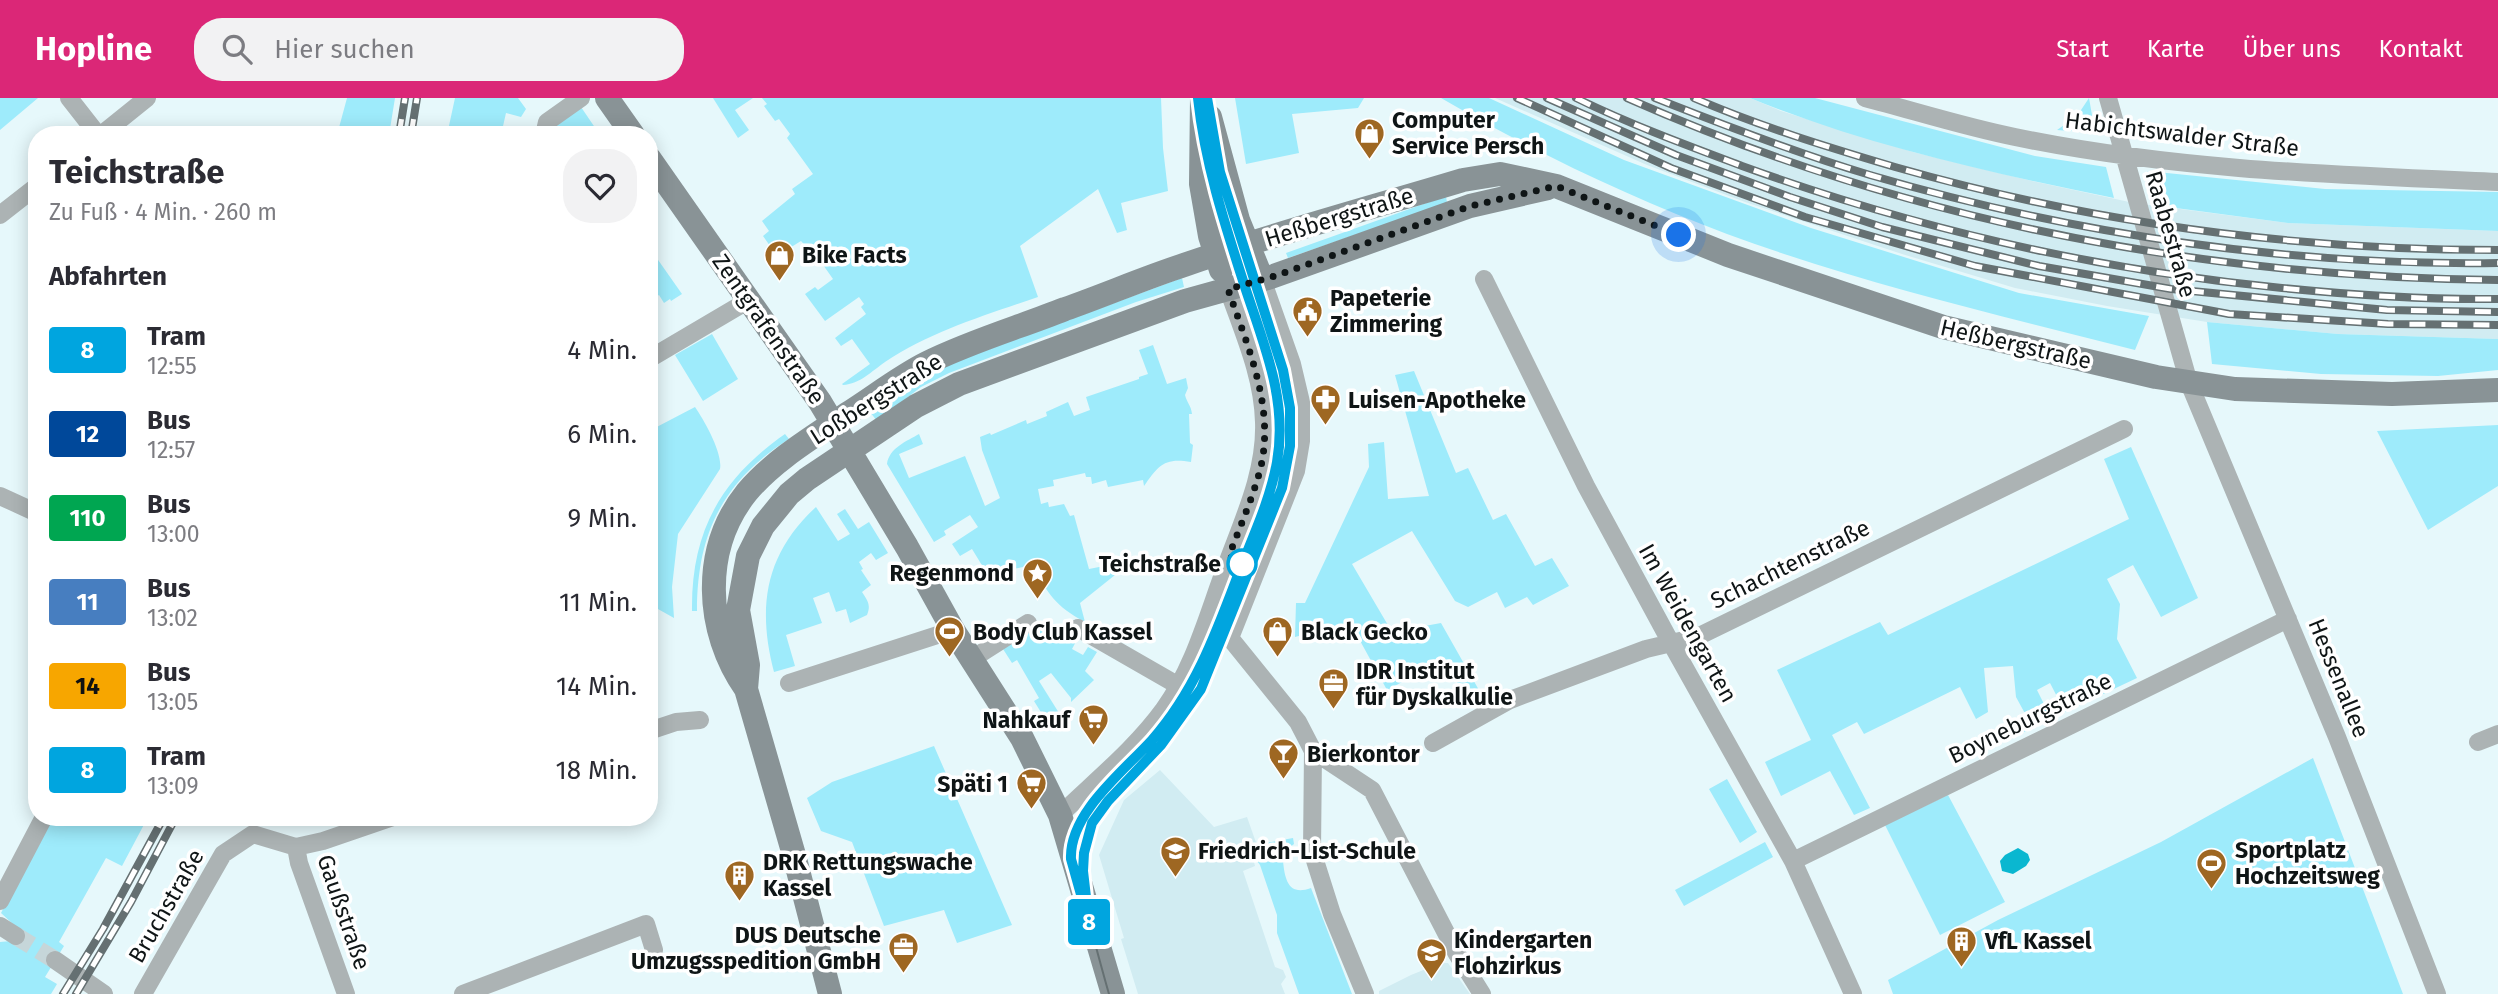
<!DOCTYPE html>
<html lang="de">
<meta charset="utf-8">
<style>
body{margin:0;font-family:"Fira Sans",sans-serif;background:#f2f2f3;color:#2b2b33;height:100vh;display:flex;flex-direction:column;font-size:26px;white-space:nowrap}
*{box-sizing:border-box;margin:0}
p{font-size:23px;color:#7c7c81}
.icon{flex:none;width:38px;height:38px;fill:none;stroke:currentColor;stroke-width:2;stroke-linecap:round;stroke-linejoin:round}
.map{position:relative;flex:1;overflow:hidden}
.sheet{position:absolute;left:28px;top:28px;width:630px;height:700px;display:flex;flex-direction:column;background:#fff;border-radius:28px;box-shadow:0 4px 18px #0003}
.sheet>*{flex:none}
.badge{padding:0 14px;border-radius:5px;font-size:24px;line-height:46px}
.you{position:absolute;width:35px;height:35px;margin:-18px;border:5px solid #fff;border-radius:50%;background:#1a73e8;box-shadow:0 0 0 10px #1a73e833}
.map>.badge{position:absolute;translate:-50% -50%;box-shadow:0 0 0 4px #fff}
h2{padding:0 21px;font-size:26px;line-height:63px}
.round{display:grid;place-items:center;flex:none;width:74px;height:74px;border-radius:28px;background:#f2f2f3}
.summary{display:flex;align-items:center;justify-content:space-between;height:119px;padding:0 21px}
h1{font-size:33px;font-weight:700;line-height:52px}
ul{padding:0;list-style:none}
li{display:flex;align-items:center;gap:21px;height:84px;padding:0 21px}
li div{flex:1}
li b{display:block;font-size:26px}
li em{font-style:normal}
li .badge{min-width:77px;font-weight:700;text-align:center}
header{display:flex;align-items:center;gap:42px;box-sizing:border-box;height:98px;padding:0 35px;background:#db2777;color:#fff}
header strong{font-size:33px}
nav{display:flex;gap:38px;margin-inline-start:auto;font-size:24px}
.search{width:490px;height:63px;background:#f2f2f3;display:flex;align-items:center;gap:18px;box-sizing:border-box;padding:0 24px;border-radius:28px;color:#7c7c81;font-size:26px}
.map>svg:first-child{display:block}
.built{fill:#d1ecf2}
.green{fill:#9eebfb}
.water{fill:#0ab7d0}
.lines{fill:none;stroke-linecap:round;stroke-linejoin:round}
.street-tunnel{stroke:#c6d6d9;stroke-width:18;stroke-dasharray:18 9;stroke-linecap:butt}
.street{stroke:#acb3b4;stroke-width:18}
.secondary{stroke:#899396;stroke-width:24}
.tram{stroke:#657072;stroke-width:2}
.rail-casing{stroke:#657072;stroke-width:8}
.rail{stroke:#fff;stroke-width:5;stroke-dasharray:16;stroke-linecap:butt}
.line-casing{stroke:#fff;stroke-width:16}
.line{stroke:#00a5df;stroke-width:10}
.walk{stroke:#0f1516;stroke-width:7;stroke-dasharray:0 12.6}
.stop-dot{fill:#fff;stroke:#00a5df;stroke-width:3.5}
.labels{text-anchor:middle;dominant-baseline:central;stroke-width:7;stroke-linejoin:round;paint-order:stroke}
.poi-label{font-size:23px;font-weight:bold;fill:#0f1516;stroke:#fff;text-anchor:start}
.street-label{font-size:23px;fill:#0f1516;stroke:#fff}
.stop-label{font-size:23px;font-weight:bold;fill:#0f1516;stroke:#fff;text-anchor:end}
</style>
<header>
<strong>Hopline</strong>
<div class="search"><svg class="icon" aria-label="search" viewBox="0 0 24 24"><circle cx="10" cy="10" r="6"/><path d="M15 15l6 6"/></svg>Hier suchen</div>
<nav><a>Start</a><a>Karte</a><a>Über uns</a><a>Kontakt</a></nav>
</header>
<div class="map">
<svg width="2498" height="896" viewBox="0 0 2498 896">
<rect width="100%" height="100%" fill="#e6f8fb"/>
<!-- built -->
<path class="built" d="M1495,0H1750L1781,13L1913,54L2032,83L2134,105L2288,125L2498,133V241L2338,236L2207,224L2107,208L2015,190L1902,156L1745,104L1647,67Z
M1160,672L1214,729L1247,719L1259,753L1252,756L1255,768L1243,773L1275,869L1283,872L1286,879L1281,886L1285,896H1138L1121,841L1124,840L1099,757L1124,702Z
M1441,865H1448L1470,896H1379V893L1411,877Z"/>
<!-- green -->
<path class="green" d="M0,0H38L0,32Z
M347,0H395L389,37H337Z
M455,0H518L526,11L521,19L506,15L501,37H447Z
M713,0H753L735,12L749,32L738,40Z
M762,0H1161L1163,50L1168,93L1121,105L1127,132L1117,135L1098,91L1020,148L1038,199C986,217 932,233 885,264C872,273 860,286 843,287L842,286L870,266L852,241L841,248L835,240L866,216L861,209L864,206L859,199L825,223L805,196L815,189L818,192L833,181L821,164L801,143L788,151L785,148L775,155L763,138L769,133L762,123L795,96L792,91L813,76L787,40L790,36L779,21L775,23L764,8L767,6Z
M1235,0H1364L1358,10L1292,16L1299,55L1246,66Z
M1441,0H1489L1624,62L1811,130L2019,195L2149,218L2135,252C1998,217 1860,185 1727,136C1629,99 1532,53 1441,0Z
M1750,0H1815L2035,58L2106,69L2114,100C1992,75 1867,48 1750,0Z
M2089,0L2092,17L2087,27L2070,33L2057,32L2077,18Z
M581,9L600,37H548L549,32Z
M2147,73L2325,91L2498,94V133L2288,125L2161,108Z
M1446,98L1447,105L1288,160L1286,155Z
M649,149L682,196L671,203L670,201L664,205L659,197L649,203Z
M1182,180L1184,189L1136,204L949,275L921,289L877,323L870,314L907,288L946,267Z
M2207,224L2338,236L2498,241V272L2438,278L2321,276L2212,266Z
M712,236L738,281L703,303L675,257Z
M1153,247L1167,286L1186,280L1188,290L1185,297C1187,305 1191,307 1192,316H1189L1190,345L1193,347L1191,364C1164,359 1158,368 1144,388L1143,382L1108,389L1106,382L1092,386L1091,379H1086L1085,375L1053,382L1054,388L1038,391L1041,406L1048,404L1049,409L1064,406L1070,418L1074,417L1089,471L1104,468L1106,476L1120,473L1080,505L1085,524C1055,508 1049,497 1032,467L1004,473L991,482L972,451L960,458L952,446L978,429L970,417L944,433L946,437L934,444L887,366C889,350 907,343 919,336L923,346L899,356L909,380L965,358L985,408L1000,400L982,352L980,339L990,335L991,337L1026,322L1027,326L1047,318L1046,314L1068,304L1074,318L1090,312L1086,299L1139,281V279L1148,276L1139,252Z
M1414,273L1456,375L1468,370L1493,422L1506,416L1535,468L1552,460L1569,488L1533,507L1527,499L1505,510L1497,494L1468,509L1455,503L1412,433L1352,466L1392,534L1441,525L1484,601L1471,608L1444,562L1387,592L1352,528L1321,542L1317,533L1295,539L1296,505H1305L1369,369L1368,346L1384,344L1388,401L1429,398L1395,277Z
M695,309C704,322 723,355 720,371L678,436L672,489L674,520L649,506V333Z
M2498,327V388L2428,432L2377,333Z
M785,336L789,341C723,383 697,435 697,513H692C691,433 721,381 785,336Z
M2131,349L2198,500L2161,519L2133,467L2107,481L2120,506L2117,541L2137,580L2065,614L2050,585L2037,592L2051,620L2008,642L2004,634L2028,621L2016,599L2013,568L1984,570L1988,614L1976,621L1960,589L1864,636L1857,624L1832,637L1870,710L1854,717L1830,673L1781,698L1765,664L1811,642L1777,572L1880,524L1888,537L2129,421L2104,361Z
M816,409L838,443L850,436L837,416L845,411L858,431L869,424L888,455L876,462L871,455L859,464L863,471L861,472L871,487L862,494C868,503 871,507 867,517L850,525L846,511L836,514L829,494L813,500L822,525L786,537L795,568L774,574C757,509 765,456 816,409Z
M1050,525L1065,527L1080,536L1072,551L1083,557L1088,549L1097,554L1085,573L1094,582L1071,604V600L1051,575L1039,583L1059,615L1047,624L1034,603L1039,600L1017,562L1012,565L1003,551L1011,546L1013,549L1021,544L1019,540L1039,527Z
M934,648L1012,827L957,845L944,812L884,828L852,744L821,733L807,700L832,684Z
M2313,660L2403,896H1893L1888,882L1998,822L2161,744Z
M1727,681L1757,734L1740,745L1709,691Z
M1948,697L2005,804L1940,837L1885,727Z
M51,719H148L122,768L106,760L59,844L64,848L45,879L57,886L51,896H0V844L11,843L15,828L1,815Z
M1293,740L1294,746L1286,752L1288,759L1283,763C1285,783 1289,798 1311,790L1352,896H1299L1277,835V817L1260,767L1252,756L1258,753L1255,747Z
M1765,744L1773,759L1684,808L1675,792Z"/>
<!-- water -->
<path class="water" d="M2018,750L2028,756L2030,762L2026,768L2013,776L2002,773L2000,763L2005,757Z"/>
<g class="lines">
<!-- street-tunnel -->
<path class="street-tunnel" d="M16,838L55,862"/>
<!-- street -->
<path class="street" d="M69,0L98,37
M1865,0C1915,13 1965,29 2015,39C2174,72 2337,77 2498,84
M2108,0L2189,285L2337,639L2437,896
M101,37L147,0
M544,37L547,24L581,0
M0,117L37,88
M1484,181L1586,388L1671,545L1793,763L1853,896
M649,261L749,202
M0,398L37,415
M1078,530L1179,588
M1205,530L1230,540L1298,624L1313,653L1312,753L1332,816L1365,896
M1230,540L1296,373L1301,343V304L1292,266L1262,181
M972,561L1028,525
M789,585L953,532
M649,633L676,624L700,622
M2478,644L2498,636
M1433,645L1510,602L1646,551L1697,539L2124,331
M1313,653L1372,692L1457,856L1482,896
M1060,717C1095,683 1135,651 1164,611C1194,569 1207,519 1225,471C1242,424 1266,375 1264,324C1263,278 1243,234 1228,191
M296,749L299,765L346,896
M1793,763L2288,521
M0,803L44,719
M0,828L16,838
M55,862L104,896
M143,896L223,756L253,736L296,749L323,743L393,719
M463,896L646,826L654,852"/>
<!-- secondary -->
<path class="secondary" d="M607,0L633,37
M1202,0L1201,86L1210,138L1221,172
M1210,19L1238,122L1262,181
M649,60L820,304L907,449L953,532L1022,640L1060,717L1113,896
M746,591L748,567L738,512L748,458L763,428L789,396L807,381L916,308L959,286L1185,203L1271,179L1470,108L1548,90
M830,896L794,757L746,591C705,533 701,451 747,394C774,362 813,339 847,316C874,299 899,279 927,265C971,243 1020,229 1065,211C1105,197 1144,180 1184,167C1276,135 1370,110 1463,82L1500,76L1556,88L1728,157L1943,229L2156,279L2235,291L2392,296L2498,292"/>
<!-- tram -->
<path class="tram" d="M1244,154C1269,223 1302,298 1286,372C1282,391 1274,409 1267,427
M1084,787C1082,760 1085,736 1100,713
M1109,896C1102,872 1096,848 1089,824C1082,802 1069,775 1071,752C1075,707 1145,654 1171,618C1204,574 1220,524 1239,474C1253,439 1271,401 1277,363C1281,337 1280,310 1276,284C1246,191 1208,98 1199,0"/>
<defs>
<path id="rail" d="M1517,0L1671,70L1805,119L1975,168L2229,216L2388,226L2498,227
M1547,0L1676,57L1790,99L1882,129L2039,168L2171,191L2387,212L2498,214
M1576,0C1629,26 1686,47 1742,68C1917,131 2097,172 2282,190C2353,197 2426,202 2498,201
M1627,0C1904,122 2195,179 2498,182
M1655,0C1726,28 1797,55 1870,77C2071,136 2288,168 2498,165
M1694,0C1759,28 1827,49 1895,69C2092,125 2293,152 2498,152
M399,37L405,0
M411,37L417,0
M63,896L103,831L164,719
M76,896L131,804L176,719"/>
</defs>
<!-- rail casing -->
<use href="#rail" class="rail-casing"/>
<!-- rail -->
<use href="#rail" class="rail"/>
</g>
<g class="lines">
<defs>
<path id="line" d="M1198,0C1205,66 1225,127 1245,189C1264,247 1288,302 1277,364C1271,398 1256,432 1243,464C1219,527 1198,590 1152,642C1124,673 1069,715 1071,761L1089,825L1083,773L1084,755L1092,725L1108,703L1161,647L1201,591L1282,390L1290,348V310L1283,272L1220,74L1207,0"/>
</defs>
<!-- line casing -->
<use href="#line" class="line-casing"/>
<!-- line -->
<use href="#line" class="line"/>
<!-- walk -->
<path class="walk" d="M1242,466L1229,458C1239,431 1251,404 1259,376C1277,313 1248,250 1228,191L1272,179L1471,108L1556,88L1679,137"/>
</g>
<!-- icons -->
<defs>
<symbol id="shop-pin" viewBox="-11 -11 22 30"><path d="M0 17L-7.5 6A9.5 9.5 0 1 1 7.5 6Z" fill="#9e6722" stroke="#fff"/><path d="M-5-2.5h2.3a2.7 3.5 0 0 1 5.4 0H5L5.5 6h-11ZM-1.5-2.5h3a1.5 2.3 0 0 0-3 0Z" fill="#fff"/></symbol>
<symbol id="civic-pin" viewBox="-11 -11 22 30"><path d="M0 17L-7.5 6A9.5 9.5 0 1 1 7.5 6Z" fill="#9e6722" stroke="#fff"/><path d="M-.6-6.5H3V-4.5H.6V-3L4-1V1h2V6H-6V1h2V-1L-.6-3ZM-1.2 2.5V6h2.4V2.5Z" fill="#fff"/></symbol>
<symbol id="pharmacy-pin" viewBox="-11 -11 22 30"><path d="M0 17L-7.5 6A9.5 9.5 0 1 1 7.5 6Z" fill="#9e6722" stroke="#fff"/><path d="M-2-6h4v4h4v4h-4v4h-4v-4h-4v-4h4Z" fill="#fff"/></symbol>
<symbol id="sight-pin" viewBox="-11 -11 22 30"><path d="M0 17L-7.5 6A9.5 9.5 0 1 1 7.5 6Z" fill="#9e6722" stroke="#fff"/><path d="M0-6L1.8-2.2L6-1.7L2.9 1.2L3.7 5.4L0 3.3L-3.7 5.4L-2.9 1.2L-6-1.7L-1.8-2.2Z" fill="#fff"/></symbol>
<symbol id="stadium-pin" viewBox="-11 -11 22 30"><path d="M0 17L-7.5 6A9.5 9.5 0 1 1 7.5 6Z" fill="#9e6722" stroke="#fff"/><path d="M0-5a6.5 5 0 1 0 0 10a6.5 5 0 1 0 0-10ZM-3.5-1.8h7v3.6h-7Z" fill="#fff"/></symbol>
<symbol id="office-pin" viewBox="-11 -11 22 30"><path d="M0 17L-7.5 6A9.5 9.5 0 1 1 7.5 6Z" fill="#9e6722" stroke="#fff"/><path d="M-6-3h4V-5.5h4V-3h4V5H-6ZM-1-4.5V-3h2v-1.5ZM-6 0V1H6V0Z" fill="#fff"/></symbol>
<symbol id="supermarket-pin" viewBox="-11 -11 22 30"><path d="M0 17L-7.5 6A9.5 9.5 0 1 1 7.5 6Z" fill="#9e6722" stroke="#fff"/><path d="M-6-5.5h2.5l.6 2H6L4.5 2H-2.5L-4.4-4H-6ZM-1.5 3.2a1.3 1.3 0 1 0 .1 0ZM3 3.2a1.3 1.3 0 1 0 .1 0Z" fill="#fff"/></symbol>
<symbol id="bar-pin" viewBox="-11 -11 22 30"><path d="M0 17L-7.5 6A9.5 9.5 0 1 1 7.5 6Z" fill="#9e6722" stroke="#fff"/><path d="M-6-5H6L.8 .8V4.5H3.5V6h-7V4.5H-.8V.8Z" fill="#fff"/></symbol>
<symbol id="school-pin" viewBox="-11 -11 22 30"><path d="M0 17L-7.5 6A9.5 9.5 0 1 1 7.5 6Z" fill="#9e6722" stroke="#fff"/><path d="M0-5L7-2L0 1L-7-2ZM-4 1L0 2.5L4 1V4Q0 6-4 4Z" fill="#fff"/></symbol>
<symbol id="building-pin" viewBox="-11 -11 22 30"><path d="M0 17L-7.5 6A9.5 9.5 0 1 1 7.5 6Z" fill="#9e6722" stroke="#fff"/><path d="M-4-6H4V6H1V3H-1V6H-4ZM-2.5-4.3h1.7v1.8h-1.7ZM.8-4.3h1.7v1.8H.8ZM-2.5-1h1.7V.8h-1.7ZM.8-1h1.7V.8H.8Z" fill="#fff"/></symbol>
</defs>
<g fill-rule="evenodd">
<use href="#shop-pin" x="1352" y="18" width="35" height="47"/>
<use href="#shop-pin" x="762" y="140" width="35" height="47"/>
<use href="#civic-pin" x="1290" y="196" width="35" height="47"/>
<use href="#pharmacy-pin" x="1308" y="284" width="35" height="47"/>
<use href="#sight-pin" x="1020" y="458" width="35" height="47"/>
<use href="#stadium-pin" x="932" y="516" width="35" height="47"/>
<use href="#shop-pin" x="1260" y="516" width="35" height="47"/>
<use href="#office-pin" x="1316" y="568" width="35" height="47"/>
<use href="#supermarket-pin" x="1076" y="604" width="35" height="47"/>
<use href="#bar-pin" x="1266" y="638" width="35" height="47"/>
<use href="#supermarket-pin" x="1014" y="668" width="35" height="47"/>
<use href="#school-pin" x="1158" y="736" width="35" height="47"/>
<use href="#stadium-pin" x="2194" y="748" width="35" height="47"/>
<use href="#building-pin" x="722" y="760" width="35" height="47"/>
<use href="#building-pin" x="1944" y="826" width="35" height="47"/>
<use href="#office-pin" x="886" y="832" width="35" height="47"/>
<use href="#school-pin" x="1414" y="838" width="35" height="47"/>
</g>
<!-- markers -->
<circle class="stop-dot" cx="1242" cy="466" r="14"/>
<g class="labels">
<!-- poi labels -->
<g class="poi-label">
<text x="1392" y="22">Computer<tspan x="1392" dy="26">Service Persch</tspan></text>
<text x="802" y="157">Bike Facts</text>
<text x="1330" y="200">Papeterie<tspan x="1330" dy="26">Zimmering</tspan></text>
<text x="1348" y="302">Luisen-Apotheke</text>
<text x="1014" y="475" text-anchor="end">Regenmond</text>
<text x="973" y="534">Body Club Kassel</text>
<text x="1301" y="534">Black Gecko</text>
<text x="1356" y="573">IDR Institut<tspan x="1356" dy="26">für Dyskalkulie</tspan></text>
<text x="1070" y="622" text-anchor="end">Nahkauf</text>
<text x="1307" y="656">Bierkontor</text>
<text x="1008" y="686" text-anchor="end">Späti 1</text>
<text x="2235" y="752">Sportplatz<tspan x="2235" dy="26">Hochzeitsweg</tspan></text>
<text x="1198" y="753">Friedrich-List-Schule</text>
<text x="763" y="764">DRK Rettungswache<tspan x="763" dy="26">Kassel</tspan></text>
<text x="881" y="837" text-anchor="end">DUS Deutsche<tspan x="881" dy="26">Umzugsspedition GmbH</tspan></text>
<text x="1454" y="842">Kindergarten<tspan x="1454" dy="26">Flohzirkus</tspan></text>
<text x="1985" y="843">VfL Kassel</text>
</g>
<!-- street labels -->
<g class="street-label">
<text transform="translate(2182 36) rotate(7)">Habichtswalder Straße</text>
<text transform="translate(1339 119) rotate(-17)">Heßbergstraße</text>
<text transform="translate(2171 136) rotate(74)">Raabestraße</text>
<text transform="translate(769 231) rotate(55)">Zentgrafenstraße</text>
<text transform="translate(2016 246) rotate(13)">Heßbergstraße</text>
<text transform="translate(876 301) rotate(-32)">Loßbergstraße</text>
<text transform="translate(1790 466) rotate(-26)">Schachtenstraße</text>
<text transform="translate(1688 525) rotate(61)">Im Weidengarten</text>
<text transform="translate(2339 580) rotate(68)">Hessenallee</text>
<text transform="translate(2030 620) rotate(-26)">Boyneburgstraße</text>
<text transform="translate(166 808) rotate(-60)">Bruchstraße</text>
<text transform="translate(344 814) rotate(71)">Gaußstraße</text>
</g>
<!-- stop labels -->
<g class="stop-label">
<text x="1221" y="466">Teichstraße</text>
</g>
</g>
</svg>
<div class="you" style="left:1679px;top:137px"></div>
<b class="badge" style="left:1089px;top:824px;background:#00a5df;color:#fff">8</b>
<section class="sheet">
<div class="summary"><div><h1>Teichstraße</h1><p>Zu Fuß · 4 Min. · 260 m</p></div><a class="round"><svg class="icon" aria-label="heart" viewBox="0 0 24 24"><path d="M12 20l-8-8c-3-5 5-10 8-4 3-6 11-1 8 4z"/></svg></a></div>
<h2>Abfahrten</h2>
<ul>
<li><span class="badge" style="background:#00a5df;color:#fff">8</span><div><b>Tram</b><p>12:55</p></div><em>4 Min.</em></li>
<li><span class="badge" style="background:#00489a;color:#fff">12</span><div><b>Bus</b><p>12:57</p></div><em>6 Min.</em></li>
<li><span class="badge" style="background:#00a651;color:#fff">110</span><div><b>Bus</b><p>13:00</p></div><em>9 Min.</em></li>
<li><span class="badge" style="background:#477ec0;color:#fff">11</span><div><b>Bus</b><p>13:02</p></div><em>11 Min.</em></li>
<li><span class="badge" style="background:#f7a600;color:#111">14</span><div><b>Bus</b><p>13:05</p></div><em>14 Min.</em></li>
<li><span class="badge" style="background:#00a5df;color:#fff">8</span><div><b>Tram</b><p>13:09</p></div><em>18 Min.</em></li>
</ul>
</section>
</div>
